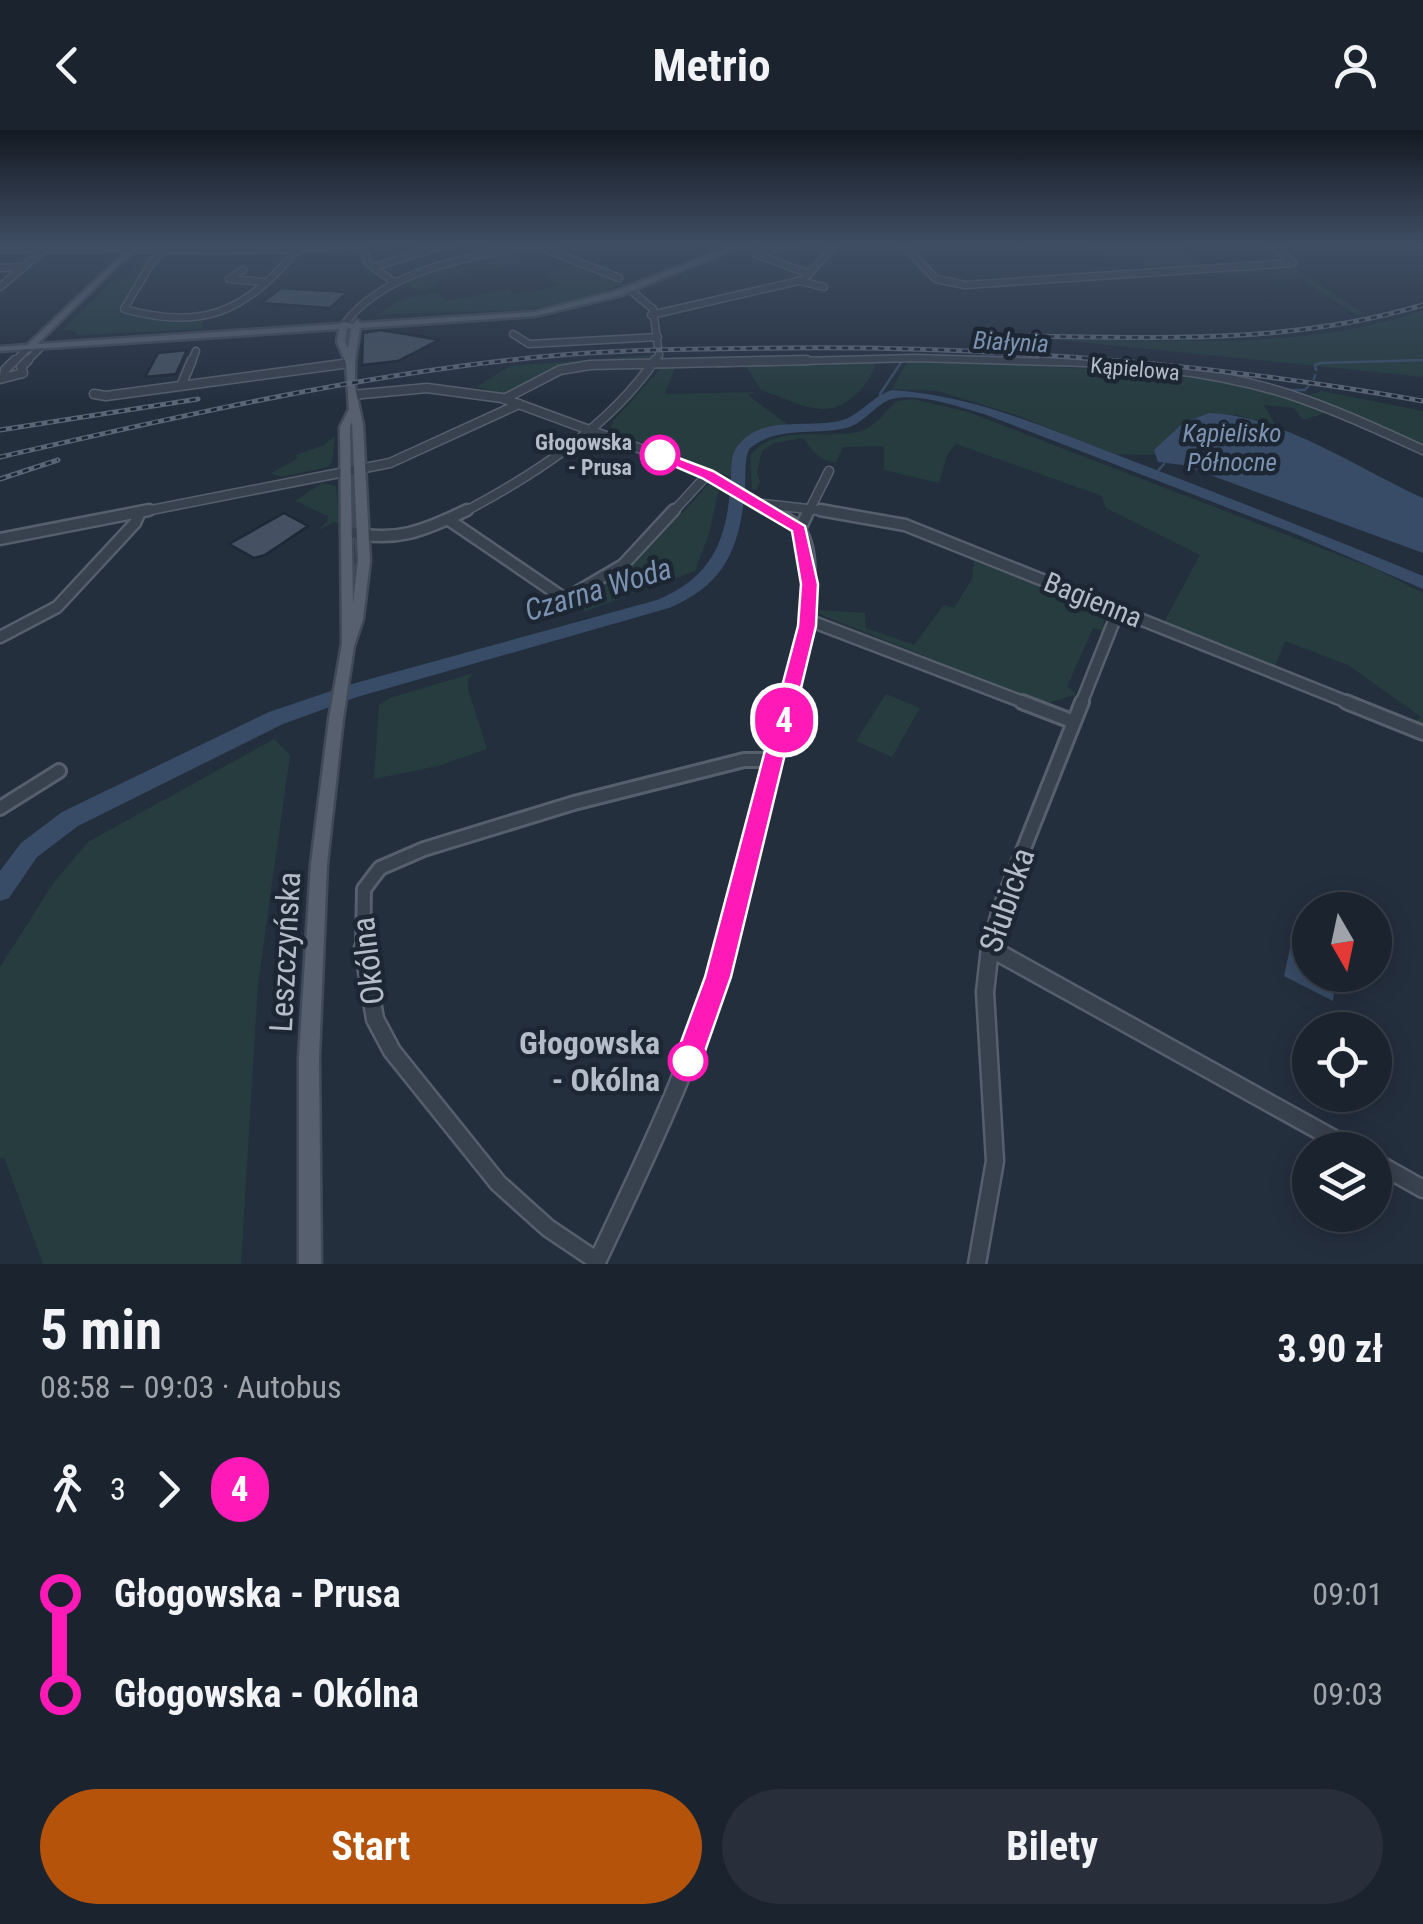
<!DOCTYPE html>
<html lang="pl">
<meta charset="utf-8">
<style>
body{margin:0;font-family:"Roboto Condensed",sans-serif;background:#282f3a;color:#f1f3f6;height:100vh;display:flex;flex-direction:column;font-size:38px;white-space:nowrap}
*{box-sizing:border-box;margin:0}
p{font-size:32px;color:#a0a4aa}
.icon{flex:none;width:55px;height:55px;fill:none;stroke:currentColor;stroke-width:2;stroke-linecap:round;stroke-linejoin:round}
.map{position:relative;height:1134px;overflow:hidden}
.panel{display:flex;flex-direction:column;background:#1b232e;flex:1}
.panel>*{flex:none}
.badge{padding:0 20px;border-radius:32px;font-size:35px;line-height:65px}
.needle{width:65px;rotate:171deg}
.tools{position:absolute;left:1292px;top:762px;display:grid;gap:20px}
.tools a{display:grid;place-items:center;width:100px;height:100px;border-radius:50%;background:#1b232e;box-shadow:0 5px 25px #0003,0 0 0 2px #39404a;font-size:50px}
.map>.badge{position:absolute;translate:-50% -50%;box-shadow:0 0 0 5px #fff}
.legs{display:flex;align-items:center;gap:15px;height:110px;padding:0 40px;font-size:32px}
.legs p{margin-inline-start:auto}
.headline{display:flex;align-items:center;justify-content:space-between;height:170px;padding:0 40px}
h1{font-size:55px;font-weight:700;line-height:75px}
.primary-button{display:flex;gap:20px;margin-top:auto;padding:20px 40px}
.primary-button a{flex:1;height:115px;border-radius:60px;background:#b45309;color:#fff;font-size:40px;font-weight:700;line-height:115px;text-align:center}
.primary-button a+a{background:#282f3a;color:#f1f3f6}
ul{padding:0 40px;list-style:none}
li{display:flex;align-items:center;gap:35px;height:100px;font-size:38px}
li i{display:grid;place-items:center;width:15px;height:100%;margin:0 12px;background:currentColor}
li i::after{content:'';width:25px;height:25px;margin:-12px;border:8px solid;border-radius:50%;background:#1b232e}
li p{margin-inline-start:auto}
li:first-child i{background:linear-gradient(#0000 50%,currentColor 0)}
li:last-child i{background:linear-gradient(currentColor 50%,#0000 0)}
header{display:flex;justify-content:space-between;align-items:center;height:130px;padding:0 40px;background:#1b232e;font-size:45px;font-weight:700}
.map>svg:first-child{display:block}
.green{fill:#263c3f}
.water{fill:#394c67}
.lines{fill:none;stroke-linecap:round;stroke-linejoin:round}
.stream{stroke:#394c67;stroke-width:2.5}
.river{fill:#394c67;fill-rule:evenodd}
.building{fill:#455162;stroke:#1f2835;stroke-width:2.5}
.minor-far4-casing{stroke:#565f6c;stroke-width:9}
.minor-far3-casing{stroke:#565f6c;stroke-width:11}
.minor-far2-casing{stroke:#565f6c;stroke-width:15}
.minor-far1-casing{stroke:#565f6c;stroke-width:18}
.minor-casing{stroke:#565f6c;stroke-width:21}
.major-casing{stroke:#414a57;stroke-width:5}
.minor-far4{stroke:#38414e;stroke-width:6}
.minor-far3{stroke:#38414e;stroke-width:8}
.minor-far2{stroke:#38414e;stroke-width:10}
.minor-far1{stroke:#38414e;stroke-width:12}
.minor{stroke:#38414e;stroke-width:16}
.major{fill:#56606e;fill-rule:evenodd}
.rail-casing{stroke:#5a6575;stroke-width:5}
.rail{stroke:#1d2633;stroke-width:2.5;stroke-dasharray:6;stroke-linecap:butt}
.line-1{fill:#ff1ab8;stroke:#fff;stroke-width:2.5}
.stop-1-dot{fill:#fff;stroke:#ff1ab8;stroke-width:5}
.labels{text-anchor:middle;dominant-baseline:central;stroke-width:9;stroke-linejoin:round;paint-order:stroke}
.far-street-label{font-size:22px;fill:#b4bcc9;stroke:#1d2633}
.far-stop-label{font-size:22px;font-weight:bold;fill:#b4bcc9;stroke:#1d2633;text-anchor:end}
.far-water-label{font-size:25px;font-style:italic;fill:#7c92b1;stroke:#1d2633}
.street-label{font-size:28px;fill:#b4bcc9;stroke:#1d2633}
.water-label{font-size:30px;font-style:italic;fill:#7c92b1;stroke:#1d2633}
.near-street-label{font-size:32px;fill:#b4bcc9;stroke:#1d2633}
.near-stop-label{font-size:32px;font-weight:bold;fill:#b4bcc9;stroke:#1d2633;text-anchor:end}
</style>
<header><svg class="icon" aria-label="back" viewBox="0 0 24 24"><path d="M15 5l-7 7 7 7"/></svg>Metrio<svg class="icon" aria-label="person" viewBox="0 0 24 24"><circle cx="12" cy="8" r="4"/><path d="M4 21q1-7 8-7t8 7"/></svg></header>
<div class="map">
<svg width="1423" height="1134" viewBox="0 0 1423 1134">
<rect width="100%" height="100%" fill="#242f3e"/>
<!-- green -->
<path class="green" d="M1091,115H1179L1205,136L1148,140L1138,129H1105Z
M516,119H539L557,126L438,151L425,160L413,159L408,152L395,158L432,141Z
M147,127H152L117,180L149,187L203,190L202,199L78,205L72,200H62L114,150L128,144Z
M572,134L623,154L576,170L526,180L380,184C400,166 414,166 439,163L446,171L510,159L512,165L558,156L547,143Z
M1292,137L1361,182L1369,185L1355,184L1300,148L1278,152L1257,143L1227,147L1220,143Z
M1423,180V247L1052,209C1169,210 1313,221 1423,180Z
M651,225L648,230L592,231L559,236L506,264L476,257L510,236Z
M876,231C872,253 846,281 821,279C802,278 779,266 761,260L746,236Z
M907,232H974L1151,243L1220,252L1294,269L1322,261L1423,281V316L1338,279L1303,290L1294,278L1264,275L1278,300L1236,284L1154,320L1155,325L1114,324L1016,285L937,261L892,259Z
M676,235L665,264L755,262L748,265L791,297C749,301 739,306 731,347L615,302L611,297L613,291L661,238Z
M913,269L968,282L1378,440L1423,463V598L1412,593L1421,587L1348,535L1285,511L1274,539L1163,494L1200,425L1106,378L1102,366L956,314L948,323L939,353L884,340V316L843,317L836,332C821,333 811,319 803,308L774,313L762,321L757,342L760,352L756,360L752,359L750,326C774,292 827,311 861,301C878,295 884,282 897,271Z
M335,306L332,332L328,337L281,347L271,343L297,329L296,325L324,315Z
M322,353L336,356L340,394L334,392L317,401L327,392L328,386L295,371Z
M709,354L719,359L709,404L695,441L583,482L585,467L631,438Z
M974,431L1104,483L1103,501L1093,498L1067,557L1077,564L1045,574L819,484V480L865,483L866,498L914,515L944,475L954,478L972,449Z
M474,543L468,549V559L487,619L438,636L374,649L379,575L390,568Z
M886,564L920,578L892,627L856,611Z
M274,609L290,625L258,854L241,1134H43L4,1027L0,1029V837L54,752L88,712Z"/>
<!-- water -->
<path class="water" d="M1209,283C1283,286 1357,338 1423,368V423L1183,335L1158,332L1154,320L1183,293Z
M1291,814L1310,824V845H1336L1333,871L1284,846Z"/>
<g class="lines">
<!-- stream -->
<path class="stream" d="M1316,240L1315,235L1321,233L1423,230
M1314,249L1315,245
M1286,260H1305L1312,252
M882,269L880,264L906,225L1040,228
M1154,345L1164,334"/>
<!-- river -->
<path class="river" d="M892,260C977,266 1046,298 1125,328C1225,366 1324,405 1423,446V459L1296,404L984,284C960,277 916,262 892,269C875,274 865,293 846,298C813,306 777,295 749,319C744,332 746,345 745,358C740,417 726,454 669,478L357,567L283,594L78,696L37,727L9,768L0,771V741L21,713L62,682L269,582L352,554L657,470C715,446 728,407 731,346C732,332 731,321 742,311C767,286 808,298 839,291C859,287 872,266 892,260Z"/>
</g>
<!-- building -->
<path class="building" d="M281,158L348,162L330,178L261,173Z
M380,200L417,206L439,210L398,231L362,235L363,203Z
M187,220L176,244L145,247L158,223Z
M284,383L308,396L265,425L254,428L229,414Z"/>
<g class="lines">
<defs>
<path id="minor-far4" d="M535,115L619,148
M903,115L936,149L965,155L1293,133L1272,115
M0,119C119,117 237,124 356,116L362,118L368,133L395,153
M164,121L152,132L124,179C203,201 245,182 297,120
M756,124L809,144
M756,124L790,115
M374,137L446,115
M0,138L21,137
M243,140L229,149L264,152
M800,151L824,157
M0,157L46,118
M629,159L653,179L659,225L654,233
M651,185L803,150L835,115
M345,193C387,139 466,129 529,115
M513,204L529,214L658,207
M13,233L29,217
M25,233L42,216
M191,233L196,221
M718,233L915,228L1090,233"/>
<path id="minor-far3" d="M1043,230C1124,233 1210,239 1288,264C1334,279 1379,300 1423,320
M4,247L5,240L15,230
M0,249L23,243L21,237L28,230
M181,256L192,230
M94,264L106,266L350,233
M352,265L427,258L502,268L693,338L773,383
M504,269L560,240L590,235L807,230
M763,374L844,383
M136,383L390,333L519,274
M462,383C534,345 609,297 655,230
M672,383L707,345
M808,383L829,341"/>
<path id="minor-far2" d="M769,380C780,386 795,391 801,402C823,438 797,536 787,574
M820,380L905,395L1352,574
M449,390L565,469L623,435L674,380
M800,399L809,380
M346,401C393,414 424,401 467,380
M0,409L149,380
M808,490L1028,574
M0,507L57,477L135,393L140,382
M1081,574L1118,481"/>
<path id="minor-far1" d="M1022,572L1074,592
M1346,572L1423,603
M0,678L59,641
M989,817L995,820
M363,820L364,759L380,738L424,719L574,673L744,630H775
M724,820L787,572
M989,820L999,781L1082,572"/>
<path id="minor" d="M363,818L375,889L392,921L498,1053L548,1098L597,1131
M990,818L1354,1020
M1375,1032L1423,1059
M596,1134C644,1031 696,928 724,818
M977,1134L995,1031L985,862L990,818"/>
<path id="major" d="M137,115H144L121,132L37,214L340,194L344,192L353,194L357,190L361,193L535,182L616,161L735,115H743L622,165L535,186L360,198L355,230V257L363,295L370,431L363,489L354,516L343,589L327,734L319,927L321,1134H299V927L311,734L329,589L342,514L340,297L349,279L346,233L337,212L339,199L0,221V217L27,215L117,130ZM351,198L348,218L345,212L347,199ZM352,292L358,431L353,473L350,297Z"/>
</defs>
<!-- minor-far4 casing -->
<use href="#minor-far4" class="minor-far4-casing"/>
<!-- minor-far3 casing -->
<use href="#minor-far3" class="minor-far3-casing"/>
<!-- minor-far2 casing -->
<use href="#minor-far2" class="minor-far2-casing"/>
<!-- minor-far1 casing -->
<use href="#minor-far1" class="minor-far1-casing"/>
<!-- minor casing -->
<use href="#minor" class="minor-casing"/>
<!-- major casing -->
<use href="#major" class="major-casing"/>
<!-- minor-far4 -->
<use href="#minor-far4" class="minor-far4"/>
<!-- minor-far3 -->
<use href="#minor-far3" class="minor-far3"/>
<!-- minor-far2 -->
<use href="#minor-far2" class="minor-far2"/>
<!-- minor-far1 -->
<use href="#minor-far1" class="minor-far1"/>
<!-- minor -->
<use href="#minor" class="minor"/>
<!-- major -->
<use href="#major" class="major"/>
<defs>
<path id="rail" d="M1024,206C1160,208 1292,214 1423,175
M0,300L198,269
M0,327C172,288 344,248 520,229C607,219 696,219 784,218C999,216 1211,233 1423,271
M0,349L58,330"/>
</defs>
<!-- rail casing -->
<use href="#rail" class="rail-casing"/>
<!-- rail -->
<use href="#rail" class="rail"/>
</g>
<!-- sky -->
<linearGradient id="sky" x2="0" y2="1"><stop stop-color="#141a22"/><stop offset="0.42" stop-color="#3f4d63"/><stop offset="1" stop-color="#3f4d63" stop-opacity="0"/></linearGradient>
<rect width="1423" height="273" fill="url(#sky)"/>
<!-- line-1 -->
<path class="line-1" d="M660,321L713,341L805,396L818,454L816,496L731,847L698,941L688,945L678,941L674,931L705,847L798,496L801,454L792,401L702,348L655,328V322Z"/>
<!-- markers -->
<g class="stop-1-dot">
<circle cx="660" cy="325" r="18"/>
<circle cx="688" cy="931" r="18"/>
</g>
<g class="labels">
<!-- far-street labels -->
<g class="far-street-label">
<text transform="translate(1135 239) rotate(5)">Kąpielowa</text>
</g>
<!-- far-stop labels -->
<g class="far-stop-label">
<text x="632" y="312">Głogowska<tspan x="632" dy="25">- Prusa</tspan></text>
</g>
<!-- far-water labels -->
<g class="far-water-label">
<text transform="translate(1011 212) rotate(3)">Białynia</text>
<text x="1232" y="303">Kąpielisko<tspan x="1232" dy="29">Północne</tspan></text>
</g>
<!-- street labels -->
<g class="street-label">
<text transform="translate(1093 470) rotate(22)">Bagienna</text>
</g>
<!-- water labels -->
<g class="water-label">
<text transform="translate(598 459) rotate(-17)">Czarna Woda</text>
</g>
<!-- near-street labels -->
<g class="near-street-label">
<text transform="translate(1007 770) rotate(-71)">Słubicka</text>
<text transform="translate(285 822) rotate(-87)">Leszczyńska</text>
<text transform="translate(368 831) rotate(-97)">Okólna</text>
</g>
<!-- near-stop labels -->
<g class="near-stop-label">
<text x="660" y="913">Głogowska<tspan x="660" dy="37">- Okólna</tspan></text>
</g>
</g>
</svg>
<div class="tools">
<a><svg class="needle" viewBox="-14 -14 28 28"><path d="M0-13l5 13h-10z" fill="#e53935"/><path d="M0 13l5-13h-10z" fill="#a0a4aa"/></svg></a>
<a><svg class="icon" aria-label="locate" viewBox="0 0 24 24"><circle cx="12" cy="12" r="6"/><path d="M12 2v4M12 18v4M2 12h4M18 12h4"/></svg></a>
<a><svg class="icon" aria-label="layers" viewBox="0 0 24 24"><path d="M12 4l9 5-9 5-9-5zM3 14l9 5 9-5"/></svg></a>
</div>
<b class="badge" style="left:784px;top:590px;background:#ff1ab8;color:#fff">4</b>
</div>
<section class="panel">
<div class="headline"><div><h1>5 min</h1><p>08:58 – 09:03 · Autobus</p></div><b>3.90 zł</b></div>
<div class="legs"><svg class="icon" aria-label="walk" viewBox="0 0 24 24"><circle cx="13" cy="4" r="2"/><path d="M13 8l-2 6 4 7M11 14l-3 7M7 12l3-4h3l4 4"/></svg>3<svg class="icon" aria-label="forward" viewBox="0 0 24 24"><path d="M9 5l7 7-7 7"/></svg><b class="badge" style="background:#ff1ab8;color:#fff">4</b></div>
<ul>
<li><i style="color:#ff1ab8"></i><b>Głogowska - Prusa</b><p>09:01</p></li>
<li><i style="color:#ff1ab8"></i><b>Głogowska - Okólna</b><p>09:03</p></li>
</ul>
<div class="primary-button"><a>Start</a><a>Bilety</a></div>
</section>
